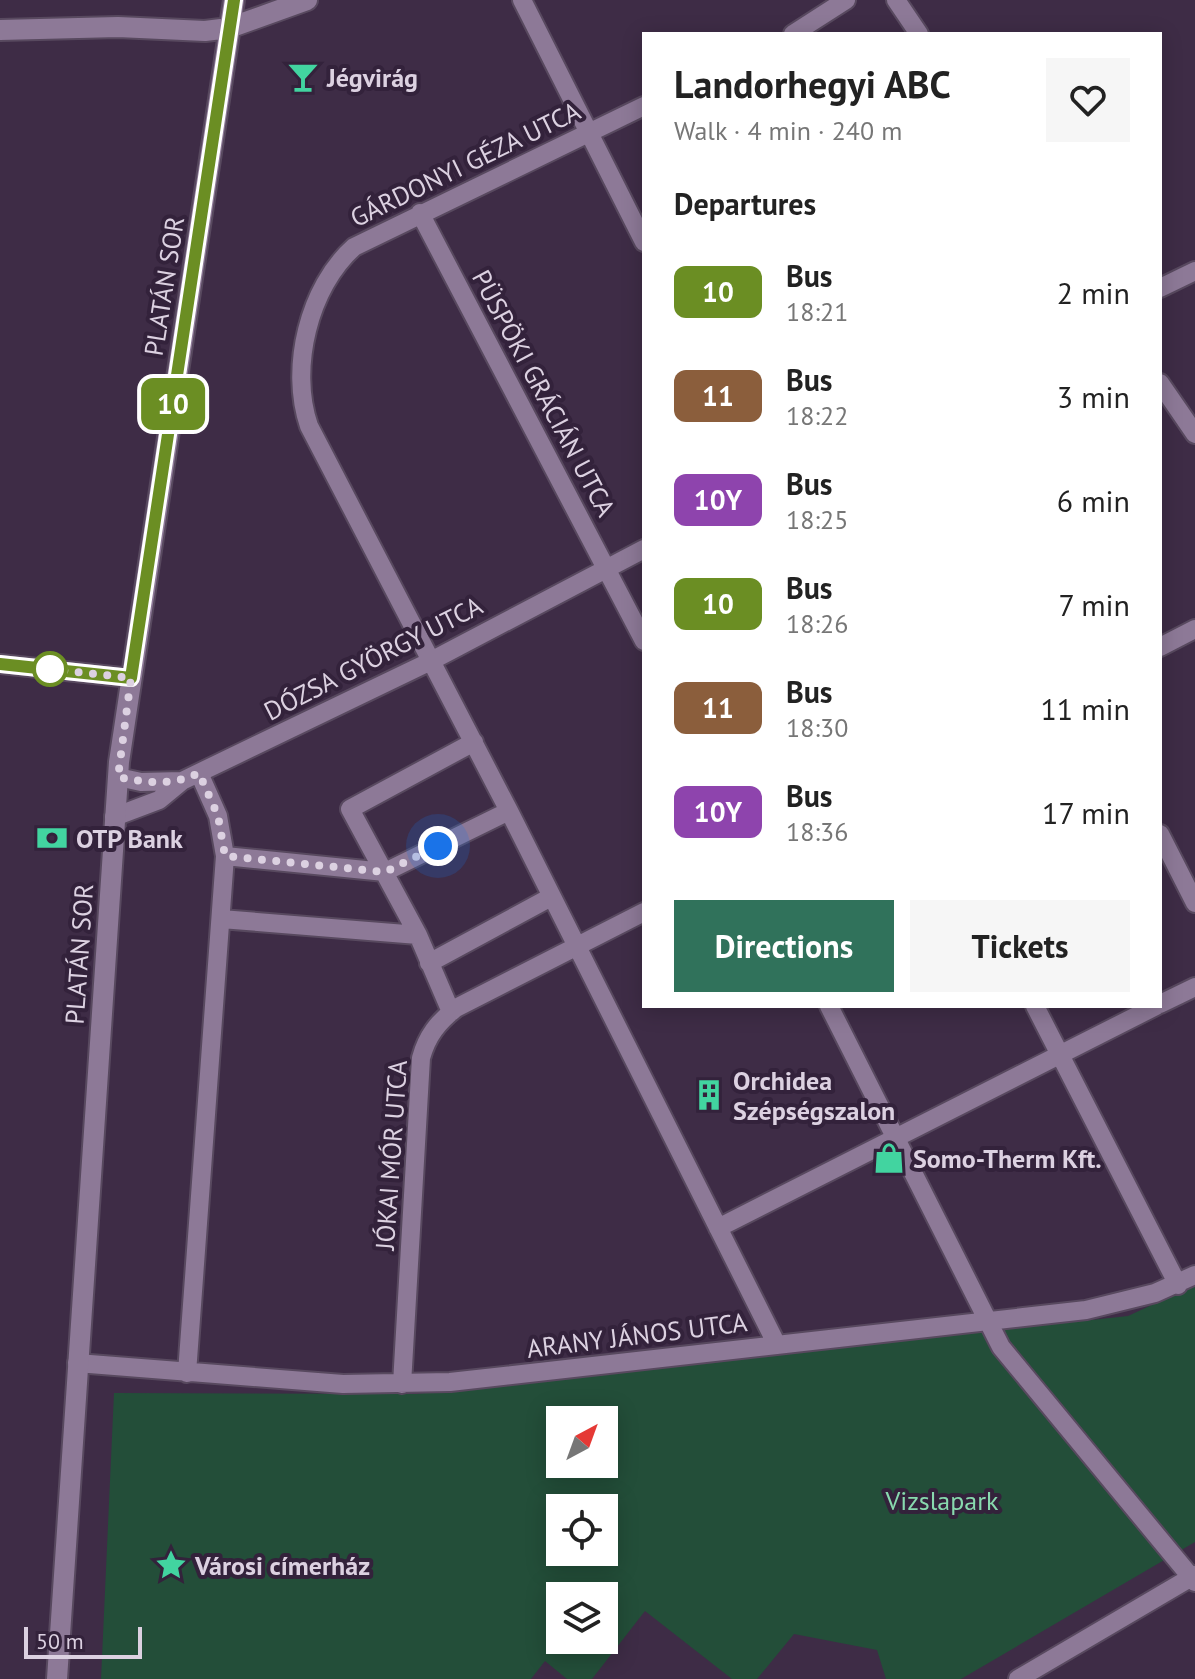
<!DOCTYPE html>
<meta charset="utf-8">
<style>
body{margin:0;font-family:"PT Sans",sans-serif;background:#f6f6f6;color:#222;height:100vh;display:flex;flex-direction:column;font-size:30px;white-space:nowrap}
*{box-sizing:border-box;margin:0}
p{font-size:26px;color:#767676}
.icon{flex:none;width:44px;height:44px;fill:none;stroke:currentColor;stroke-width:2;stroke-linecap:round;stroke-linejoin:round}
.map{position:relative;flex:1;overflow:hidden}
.sheet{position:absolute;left:642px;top:32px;width:520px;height:976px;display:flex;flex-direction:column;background:#fff;border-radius:0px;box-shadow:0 4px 20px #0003}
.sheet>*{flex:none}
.badge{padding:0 16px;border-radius:12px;font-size:28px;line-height:52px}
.needle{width:52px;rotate:41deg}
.controls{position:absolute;left:546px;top:1406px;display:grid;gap:16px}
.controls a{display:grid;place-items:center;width:72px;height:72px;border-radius:0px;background:#fff;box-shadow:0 4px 20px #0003;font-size:40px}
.scale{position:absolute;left:24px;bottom:20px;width:118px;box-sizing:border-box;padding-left:8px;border:4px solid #dcd1e1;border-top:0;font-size:22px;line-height:28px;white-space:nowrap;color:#dcd1e1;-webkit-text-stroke:6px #33223b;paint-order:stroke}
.you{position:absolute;width:40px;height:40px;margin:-20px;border:6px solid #fff;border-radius:50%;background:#1a73e8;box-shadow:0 0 0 12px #1a73e833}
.map>.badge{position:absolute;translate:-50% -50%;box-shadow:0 0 0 4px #fff}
h2{padding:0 32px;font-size:30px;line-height:72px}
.round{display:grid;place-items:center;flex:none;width:84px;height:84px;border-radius:0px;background:#f6f6f6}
.summary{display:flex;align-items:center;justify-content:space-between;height:136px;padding:0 32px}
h1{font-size:38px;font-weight:600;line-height:60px}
.primary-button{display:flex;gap:16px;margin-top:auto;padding:16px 32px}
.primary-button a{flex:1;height:92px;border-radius:0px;background:#30725b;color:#fff;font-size:32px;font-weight:600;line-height:92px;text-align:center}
.primary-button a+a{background:#f6f6f6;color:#222}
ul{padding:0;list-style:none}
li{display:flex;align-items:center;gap:24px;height:104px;padding:0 32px}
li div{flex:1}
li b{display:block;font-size:30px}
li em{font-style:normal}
li .badge{min-width:88px;font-weight:700;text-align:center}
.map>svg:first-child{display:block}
.green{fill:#234e39;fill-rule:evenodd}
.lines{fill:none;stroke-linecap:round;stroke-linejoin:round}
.street-casing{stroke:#58495f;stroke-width:22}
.secondary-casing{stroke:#58495f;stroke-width:24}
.street{stroke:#8d7997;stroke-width:18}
.secondary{stroke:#8d7997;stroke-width:20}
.line-casing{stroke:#fff;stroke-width:18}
.line{stroke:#6b8e23;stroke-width:12}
.walk{stroke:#dcd1e1;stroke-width:8;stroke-dasharray:0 14.4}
.stop-dot{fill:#fff;stroke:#6b8e23;stroke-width:4}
.labels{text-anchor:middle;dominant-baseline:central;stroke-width:8;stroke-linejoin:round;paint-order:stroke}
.poi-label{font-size:26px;font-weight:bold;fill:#dcd1e1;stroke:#33223b;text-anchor:start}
.street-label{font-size:26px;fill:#dcd1e1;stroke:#33223b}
.park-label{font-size:26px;fill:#88d9ae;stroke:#33223b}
</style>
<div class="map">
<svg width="1195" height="1679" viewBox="0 0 1195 1679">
<rect width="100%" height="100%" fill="#3e2c46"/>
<!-- green -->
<path class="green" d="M1195,1285V1542L961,1679H886L877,1650L794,1634L757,1679H732L645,1611L592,1679H567L545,1661L531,1679H101L114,1393L416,1394L1128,1316ZM560,1420H604V1464H560ZM560,1508H604V1552H560ZM560,1596H604V1640H560Z"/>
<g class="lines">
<defs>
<path id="street" d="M522,0L644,242
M896,0L919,34
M793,34L846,0
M644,106L354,247C309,287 289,368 309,426L509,811L777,1345
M420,213L644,641
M1160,288L1195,271
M1160,383L1195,434
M1160,647L1195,629
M0,664L131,678
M118,777L141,782L182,781L429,662L644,549
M114,817L159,800L182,781
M1160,834L1195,903
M225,856L385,872L509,811
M221,919L418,935L350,809L474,742
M418,935L451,1012
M429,963L551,897
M1160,1004L1195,987
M829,1006L1001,1347L1195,1582
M1035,1006L1178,1285
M718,1228L1156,1006
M77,1363L343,1384L450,1382L1086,1310L1155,1293L1195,1275
M187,1373L225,856L218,816L199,773
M402,1384L421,1058C427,1036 438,1022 456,1008L644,912
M1018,1679L1195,1575"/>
<path id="secondary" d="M0,30L118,27L205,31L229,28L307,0
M57,1679L119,762L234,0"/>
</defs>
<!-- street casing -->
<use href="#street" class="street-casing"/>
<!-- secondary casing -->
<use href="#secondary" class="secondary-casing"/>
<!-- street -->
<use href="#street" class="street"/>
<!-- secondary -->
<use href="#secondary" class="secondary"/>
</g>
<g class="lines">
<defs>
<path id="line" d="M0,664L131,678L234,0"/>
</defs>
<!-- line casing -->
<use href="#line" class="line-casing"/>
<!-- line -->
<use href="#line" class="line"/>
<!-- walk -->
<path class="walk" d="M50,669L131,678L118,777C147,783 172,786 199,773L218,816L225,856L385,872L438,846"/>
</g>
<!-- icons -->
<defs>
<symbol id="bar-bare" viewBox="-9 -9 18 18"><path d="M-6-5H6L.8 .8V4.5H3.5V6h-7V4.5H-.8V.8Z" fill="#42d4a0" stroke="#33223b" stroke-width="2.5" paint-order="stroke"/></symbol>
<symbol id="bank-bare" viewBox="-9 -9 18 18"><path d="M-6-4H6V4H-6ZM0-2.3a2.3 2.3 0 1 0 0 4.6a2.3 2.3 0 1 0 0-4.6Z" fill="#42d4a0" stroke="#33223b" stroke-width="2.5" paint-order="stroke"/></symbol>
<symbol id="building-bare" viewBox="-9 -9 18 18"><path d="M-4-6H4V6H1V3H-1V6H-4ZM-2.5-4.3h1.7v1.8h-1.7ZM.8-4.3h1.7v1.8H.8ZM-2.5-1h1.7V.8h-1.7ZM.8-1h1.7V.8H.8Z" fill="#42d4a0" stroke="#33223b" stroke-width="2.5" paint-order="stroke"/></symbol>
<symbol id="shop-bare" viewBox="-9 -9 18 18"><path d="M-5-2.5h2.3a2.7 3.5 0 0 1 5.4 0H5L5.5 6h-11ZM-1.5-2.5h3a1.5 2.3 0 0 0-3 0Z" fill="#42d4a0" stroke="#33223b" stroke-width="2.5" paint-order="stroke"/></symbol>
<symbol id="sight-bare" viewBox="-9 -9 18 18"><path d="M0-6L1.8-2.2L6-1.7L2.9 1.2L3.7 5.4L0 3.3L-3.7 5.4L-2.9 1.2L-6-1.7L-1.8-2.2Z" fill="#42d4a0" stroke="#33223b" stroke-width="2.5" paint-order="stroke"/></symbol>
</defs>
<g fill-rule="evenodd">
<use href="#bar-bare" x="281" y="55" width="44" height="44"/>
<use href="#bank-bare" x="30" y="816" width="44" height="44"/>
<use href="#building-bare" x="687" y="1073" width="44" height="44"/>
<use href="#shop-bare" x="867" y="1136" width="44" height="44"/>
<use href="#sight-bare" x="149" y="1543" width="44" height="44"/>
</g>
<!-- markers -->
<circle class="stop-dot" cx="50" cy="669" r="16"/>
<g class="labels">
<!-- poi labels -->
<g class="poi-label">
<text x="327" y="77">Jégvirág</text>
<text x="76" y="838">OTP Bank</text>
<text x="733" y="1080">Orchidea<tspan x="733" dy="30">Szépségszalon</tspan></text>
<text x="913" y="1158">Somo-Therm Kft.</text>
<text x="195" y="1565">Városi címerház</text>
</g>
<!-- street labels -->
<g class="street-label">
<text transform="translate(465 164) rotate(-26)">GÁRDONYI GÉZA UTCA</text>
<text transform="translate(164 286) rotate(-81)">PLATÁN SOR</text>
<text transform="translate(544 393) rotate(62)">PÜSPÖKI GRÁCIÁN UTCA</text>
<text transform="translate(373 658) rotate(-27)">DÓZSA GYÖRGY UTCA</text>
<text transform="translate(79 954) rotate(-86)">PLATÁN SOR</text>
<text transform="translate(391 1155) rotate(-86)">JÓKAI MÓR UTCA</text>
<text transform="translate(637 1335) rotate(-7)">ARANY JÁNOS UTCA</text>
</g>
<!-- park labels -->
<g class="park-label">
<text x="942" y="1500">Vizslapark</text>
</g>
</g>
</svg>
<div class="controls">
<a><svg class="needle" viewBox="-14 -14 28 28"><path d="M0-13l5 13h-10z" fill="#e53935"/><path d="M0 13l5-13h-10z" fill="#767676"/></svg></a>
<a><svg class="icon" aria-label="locate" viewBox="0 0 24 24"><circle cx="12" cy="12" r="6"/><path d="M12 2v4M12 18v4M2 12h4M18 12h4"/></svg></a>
<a><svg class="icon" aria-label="layers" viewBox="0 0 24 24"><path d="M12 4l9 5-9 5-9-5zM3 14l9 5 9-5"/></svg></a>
</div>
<div class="scale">50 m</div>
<div class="you" style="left:438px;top:846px"></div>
<b class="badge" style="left:173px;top:404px;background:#6b8e23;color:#fff">10</b>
<section class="sheet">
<div class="summary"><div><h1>Landorhegyi ABC</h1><p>Walk · 4 min · 240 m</p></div><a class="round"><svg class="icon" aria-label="heart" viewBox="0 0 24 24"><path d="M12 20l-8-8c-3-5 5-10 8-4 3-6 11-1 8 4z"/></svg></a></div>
<h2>Departures</h2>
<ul>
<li><span class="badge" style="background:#6b8e23;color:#fff">10</span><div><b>Bus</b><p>18:21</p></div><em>2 min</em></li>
<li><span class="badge" style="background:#8b5e3c;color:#fff">11</span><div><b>Bus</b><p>18:22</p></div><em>3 min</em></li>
<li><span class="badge" style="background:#8e44ad;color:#fff">10Y</span><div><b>Bus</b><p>18:25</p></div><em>6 min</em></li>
<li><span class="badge" style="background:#6b8e23;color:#fff">10</span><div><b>Bus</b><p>18:26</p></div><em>7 min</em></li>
<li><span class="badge" style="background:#8b5e3c;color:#fff">11</span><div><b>Bus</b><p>18:30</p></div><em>11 min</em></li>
<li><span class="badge" style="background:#8e44ad;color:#fff">10Y</span><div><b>Bus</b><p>18:36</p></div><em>17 min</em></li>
</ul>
<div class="primary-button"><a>Directions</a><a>Tickets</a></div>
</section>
</div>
